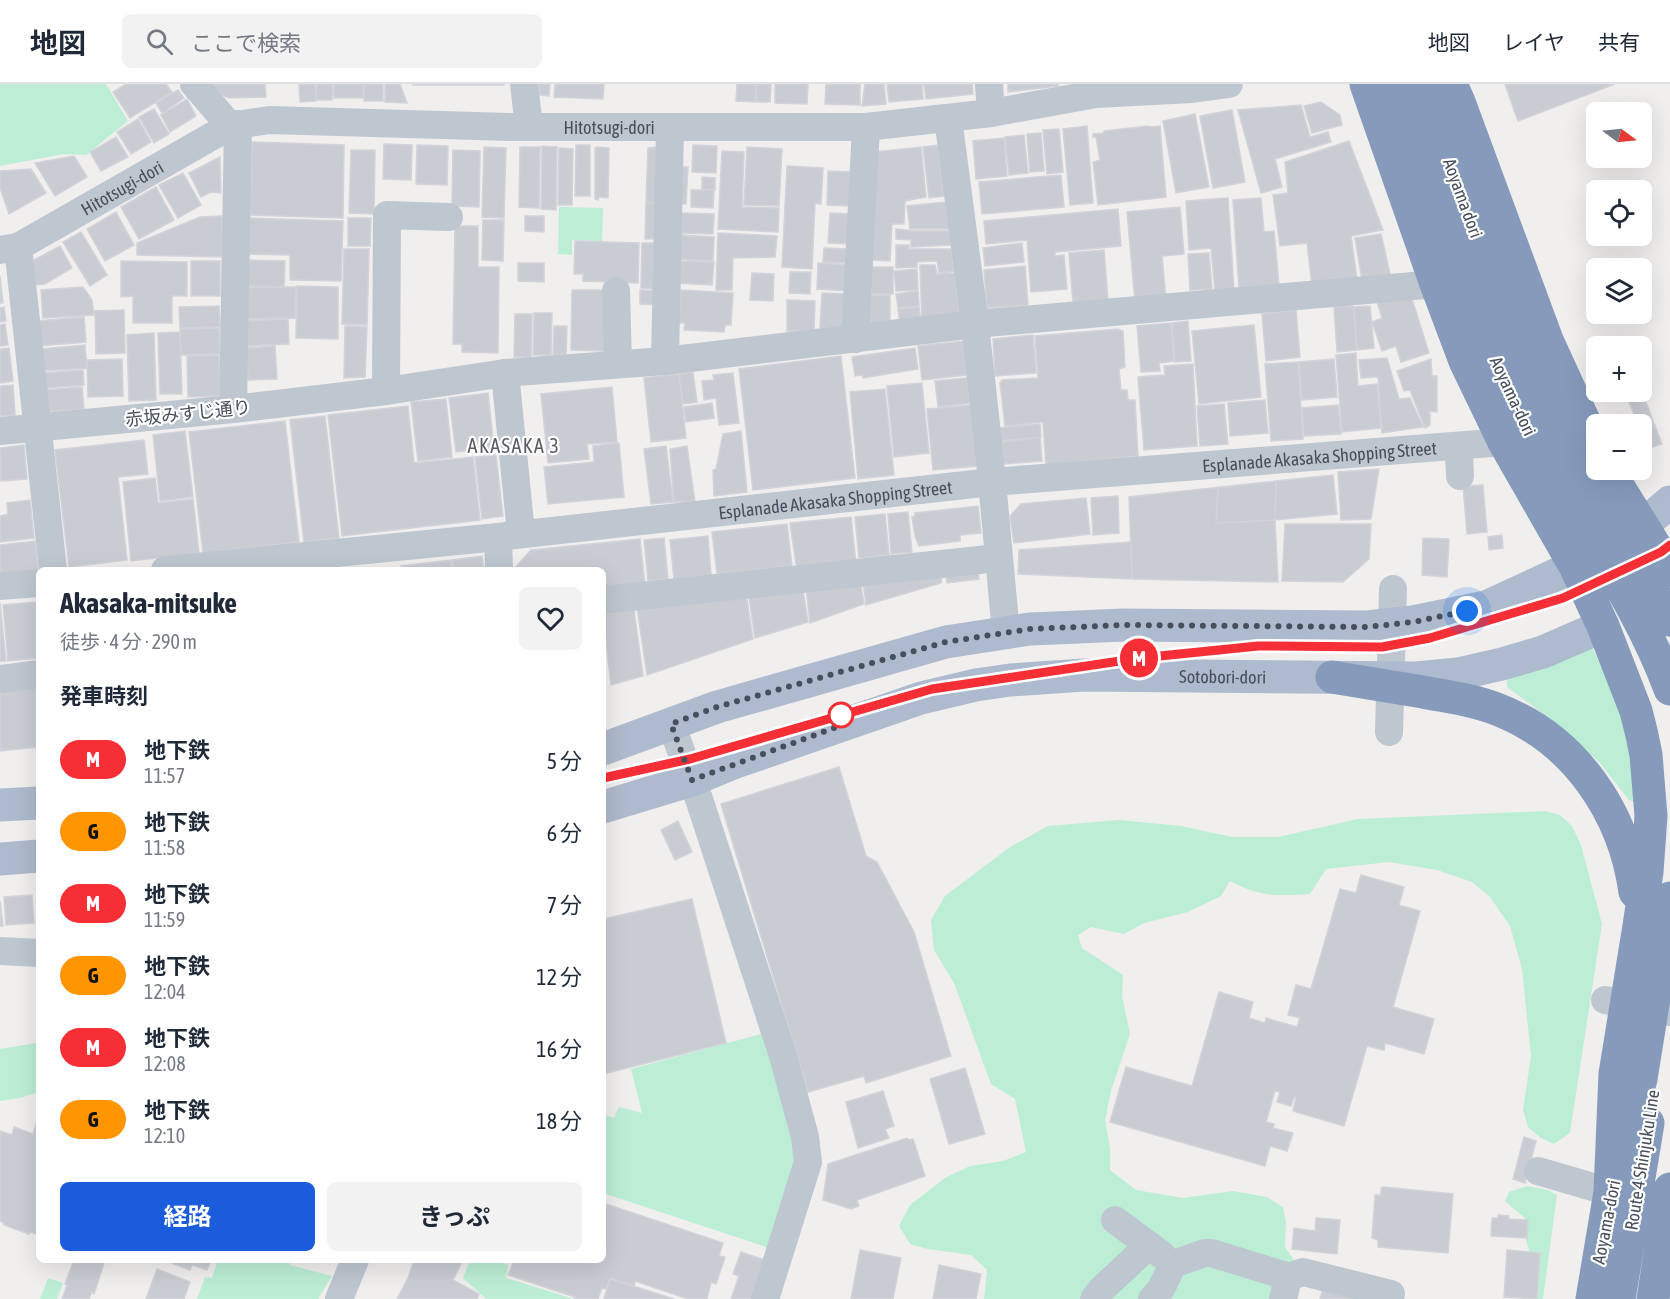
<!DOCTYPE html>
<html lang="ja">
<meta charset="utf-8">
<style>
body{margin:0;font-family:"Asap Condensed","Noto Sans JP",sans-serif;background:#f2f2f3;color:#1f2937;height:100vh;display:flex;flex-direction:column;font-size:22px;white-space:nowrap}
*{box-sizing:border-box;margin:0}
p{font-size:20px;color:#747a83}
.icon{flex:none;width:33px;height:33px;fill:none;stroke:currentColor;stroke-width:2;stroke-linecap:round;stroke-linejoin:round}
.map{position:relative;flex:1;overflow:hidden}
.details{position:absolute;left:36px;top:483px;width:570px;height:696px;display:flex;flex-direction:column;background:#fff;border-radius:9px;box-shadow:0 6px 24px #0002}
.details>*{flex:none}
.badge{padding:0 12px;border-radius:20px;font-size:21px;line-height:39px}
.needle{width:39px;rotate:105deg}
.fabs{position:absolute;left:1586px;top:18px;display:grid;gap:12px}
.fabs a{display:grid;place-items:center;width:66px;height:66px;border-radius:9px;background:#fff;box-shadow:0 6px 24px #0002;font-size:30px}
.you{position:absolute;width:30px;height:30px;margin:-15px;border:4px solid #fff;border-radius:50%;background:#1a73e8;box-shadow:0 0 0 9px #1a73e833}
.map>.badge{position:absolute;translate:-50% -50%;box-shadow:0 0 0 3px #fff}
h2{padding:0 24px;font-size:22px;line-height:54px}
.round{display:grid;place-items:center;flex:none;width:63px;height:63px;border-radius:9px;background:#f2f2f3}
.overview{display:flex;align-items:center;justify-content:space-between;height:102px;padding:0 24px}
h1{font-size:28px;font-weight:700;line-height:45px}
.button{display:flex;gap:12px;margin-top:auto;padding:12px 24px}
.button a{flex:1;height:69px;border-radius:9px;background:#1b5cdd;color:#fff;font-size:24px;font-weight:700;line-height:69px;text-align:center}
.button a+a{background:#f2f2f3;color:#1f2937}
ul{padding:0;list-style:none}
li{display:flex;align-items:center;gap:18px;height:72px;padding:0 24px}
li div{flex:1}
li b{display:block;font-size:22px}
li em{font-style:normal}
li .badge{min-width:66px;font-weight:700;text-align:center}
header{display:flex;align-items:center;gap:36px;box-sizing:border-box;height:84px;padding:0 30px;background:#fff;border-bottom:2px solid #e0e1e3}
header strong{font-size:28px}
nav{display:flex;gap:33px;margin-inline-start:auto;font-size:21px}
.search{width:420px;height:54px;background:#f2f2f3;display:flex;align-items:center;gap:15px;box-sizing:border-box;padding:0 21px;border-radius:9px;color:#747a83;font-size:22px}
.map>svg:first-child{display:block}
.green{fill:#bceed5}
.building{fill:#caccd4;stroke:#d2d3d9;stroke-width:1.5}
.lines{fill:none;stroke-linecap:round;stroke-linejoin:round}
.minor{stroke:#bec7d0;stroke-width:28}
.major{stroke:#aebacd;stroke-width:33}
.highway{stroke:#869bbc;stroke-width:33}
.line-casing{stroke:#fff;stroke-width:14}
.line{stroke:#f62e36;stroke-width:9}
.walk{stroke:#464f5b;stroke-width:6;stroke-dasharray:0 10.8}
.stop-dot{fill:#fff;stroke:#f62e36;stroke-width:3}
.labels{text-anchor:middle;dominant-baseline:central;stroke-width:4.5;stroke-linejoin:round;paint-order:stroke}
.street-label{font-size:18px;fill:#464f5b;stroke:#fff}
.neighbourhood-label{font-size:20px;letter-spacing:1.5px;fill:#5b5d63;stroke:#fff}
</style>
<header>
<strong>地図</strong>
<div class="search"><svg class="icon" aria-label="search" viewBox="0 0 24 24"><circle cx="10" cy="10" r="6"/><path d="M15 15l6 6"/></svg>ここで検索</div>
<nav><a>地図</a><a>レイヤ</a><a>共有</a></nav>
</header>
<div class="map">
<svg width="1670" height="1215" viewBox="0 0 1670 1215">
<rect width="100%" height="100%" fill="#f1eeee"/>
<!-- green -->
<path class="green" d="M0,0H106L128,37L86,71L64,70L0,82Z
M559,123L603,124L602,157L572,156V171L558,170Z
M1589,563L1593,565L1617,616L1633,683L1635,718L1629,716L1599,678L1561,643L1507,603V597L1511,591Z
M1545,727L1560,731L1572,742L1581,761L1602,840L1570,1049L1554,1060L1541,1054L1528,1043L1523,1026L1531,972L1522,885L1510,842L1490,813L1472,798L1437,786L1389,778L1326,785L1310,810C1275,812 1261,813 1230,797L1221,812L1188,828L1144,839L1124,850L1091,843L1078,851L1082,864L1123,891L1122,912L1130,950L1111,1007L1105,1036L1110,1064V1086L1136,1106L1183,1114L1233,1107L1267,1113L1283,1123L1286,1138L1285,1163L1297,1180L1285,1187L1214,1162L1144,1215H984L987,1186L971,1171L928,1165L910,1160L899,1142L910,1121L945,1094L970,1082L1003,1077L1026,1068L1015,1015L991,1000L954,899L934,866L931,836L945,812L1010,763L1048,742L1119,736L1181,742L1232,753H1278L1358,735Z
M765,949L797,1074L769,1164L603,1109V1030L614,1034L619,1023L642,1029L631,985Z
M39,956V1008L20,1014L0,1017V965L36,959Z
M1527,1102L1548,1106L1557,1111L1543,1215H1527L1533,1199L1532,1176L1526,1156V1135L1505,1117L1509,1108Z
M218,1176H291L290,1181L332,1192L318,1215H197L205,1193L212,1194Z
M470,1176H493L508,1181L506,1194L574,1215H486L463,1194Z
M1187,1180L1277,1193L1278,1215H1158Z
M48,1194L63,1199L57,1215H40Z"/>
<!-- building -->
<path class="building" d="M126,0H166L172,8L130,34L113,8Z
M202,0H265L266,13L229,14L204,3Z
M299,0H315L316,17L300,18Z
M317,0H333L332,16H316Z
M334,0H363V14H334Z
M364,0H383V17H364Z
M385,0H400L407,19L385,18Z
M413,0H504V1H413Z
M538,0H550L549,12L540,11Z
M555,0H604L603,15L554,13Z
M737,0H756L755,18L736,17Z
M757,0H771L770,18H756Z
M775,0H808L807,20L775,19Z
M826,0H860V21L825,20Z
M865,0H884L886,20L862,22Z
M887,0H922L923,15L889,18Z
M924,0H972L973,10L926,15Z
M1008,0H1058V2L1008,8Z
M1505,0H1615L1518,37Z
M178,6L184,14L162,29L156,19Z
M187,15L196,32L170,48L161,31Z
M1321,18L1340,31L1342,41L1312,49L1304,22Z
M1301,21L1310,53L1328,48L1331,58L1275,75L1282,103L1261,109L1238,26Z
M154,25L169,50L154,59L139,33Z
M1232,26L1245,98L1213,104L1200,32Z
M1195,30L1209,103L1176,109L1163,37Z
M138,35L151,58L131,70L117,48Z
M1087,42L1093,119L1070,121L1063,45Z
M1148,42L1149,43L1160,42L1166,113L1098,121L1093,78L1100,76L1096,53H1093V50L1104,49V47Z
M1059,45L1063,88L1047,90L1043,46Z
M1041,49L1044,87L1030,88L1027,50Z
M1024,51L1028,89L1009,91L1005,53Z
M116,53L128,73L101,87L90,68Z
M1004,54L1007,92L976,95L973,57Z
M1349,57L1383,146L1351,152L1357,196L1312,202L1307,159L1280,162L1273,111L1288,109L1285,78Z
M252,58L344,61L343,134L250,131Z
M384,60L412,61L411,96L383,95Z
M417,61L448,62L447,101L416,100Z
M576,61H590V112H575Z
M693,61L717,62L716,89L692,88Z
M938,61L944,112L929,114L923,63Z
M542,62L557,63L556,126L541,125Z
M484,63L506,64L504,134L482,133Z
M520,63H540L539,124L519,123Z
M597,63L609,64L608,114L599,113L598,116L595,115V64Z
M656,63L661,119H646L648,64Z
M747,63L782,65L779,122L744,121Z
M921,63L926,113L905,117L904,140H892L890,177L869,176L875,68Z
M559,64L573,65L572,121H558Z
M351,66H375L374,130L349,129Z
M453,66L480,67L479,123L452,122Z
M722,67L744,68L742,123L779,124L778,148L718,145Z
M74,72L87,93L55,112L35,79Z
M220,73L221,109L211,108L201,113L189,89Z
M787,82L823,84L821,120L815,119L812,185L782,183Z
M674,83H688L686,120L672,119Z
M31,85L46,109L9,130L0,104V87Z
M828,87L851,88L850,122L827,121Z
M183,89L201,121L178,134L159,101Z
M1061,91L1064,123L982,130L979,98Z
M702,93L715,94V106L702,105Z
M156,103L174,136L139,155L121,123Z
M691,106H714L713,124L691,123Z
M1228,114L1234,206L1215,207L1211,164L1189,166L1186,117Z
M1261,114L1264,148L1274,147L1279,201L1239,204L1233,116Z
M946,118L949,145H910L907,122Z
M646,119H661L660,155H645Z
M1180,123L1184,170L1162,172L1166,215L1135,218L1127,128Z
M1118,125L1121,162L1055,168V172L1064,171L1067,205L1031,208L1027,156L986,160L984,137Z
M116,128L134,161L105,177L87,145Z
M680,129L714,130L713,150L679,149Z
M830,129L851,130L849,160L828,159Z
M222,132V173L137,171V159L200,133Z
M525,132H544V148L525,147Z
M249,134L343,137L341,197L290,196V171L248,170Z
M348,134H371L370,162H348Z
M483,136H504L503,177L482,176Z
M455,142H478V183H499L498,269L462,268V260H453Z
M896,145L913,147H950L951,161L911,163V156L896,155Z
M81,148L107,191L90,202L63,158Z
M718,149L777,152L775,173L733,174L732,206H716Z
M1381,150L1391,194L1362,196L1355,154Z
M680,151L714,153L713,177L678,175Z
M575,157L639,159L638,199L583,197V190H574Z
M642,159H662L661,205L641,204Z
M1022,159L1024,178L985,182L983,164Z
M896,161H909V165H951L954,187L939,189L937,177L917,178V183L896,184Z
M60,162L72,184L45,200L34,201L32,177Z
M824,164L849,165L848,179L823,178Z
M344,165H369L367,241L342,240Z
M1104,166L1108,216L1073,219L1069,169Z
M1209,169L1212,205L1190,206L1188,170Z
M243,176L285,177L284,203L242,202Z
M121,177L187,178V212H172V239H133V212L121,213Z
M191,177H220V212H191Z
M677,177L714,178L712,201L676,199Z
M518,179H544V198L518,197Z
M818,179L849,181V207L817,205Z
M920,181H935L937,190L955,189L959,227L953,233L922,236Z
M1025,182L1028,221L987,224L984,186Z
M871,183H893V210H871Z
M917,185L918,206L896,207L894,187Z
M790,188H811L810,210L789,209Z
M752,189L774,190L773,217L750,216Z
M0,192L3,219H0Z
M297,202L338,203V255L296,254Z
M83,203L92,216L94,231L43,234L41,206Z
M242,203H296L295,234L243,235Z
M572,206H607L605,267L571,266Z
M640,206L661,207V221L640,220Z
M681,206L733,209L731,241H725L724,248L684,246L685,239H679Z
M918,207L919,222L898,224L896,210Z
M822,209L847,210L846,245L820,244Z
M890,211V241H866L865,212Z
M1412,215L1429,269L1401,278L1396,262L1382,267L1372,238L1382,234L1377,218Z
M787,216L815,217L814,247H787Z
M219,222L220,243L180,244L179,223Z
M1353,222L1357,266L1337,268L1334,223Z
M1370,222L1374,264L1357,266L1354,223Z
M4,223L6,237L0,238V224Z
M919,223L921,238L900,241L898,225Z
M124,226L125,269L96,270L95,227Z
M1296,226L1300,273L1266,277L1262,230Z
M534,229H552L551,271H533Z
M515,230H532L531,273H514Z
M84,233L86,258L39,262L37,237Z
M288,235L289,260L244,262L243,237Z
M1188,237L1191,277L1175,278L1172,239Z
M1171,239L1174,277L1159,279L1160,287L1141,288L1137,242Z
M5,240L8,261L0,262V241Z
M1254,241L1261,313L1199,320L1192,247Z
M345,242L367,243L365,293L344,294Z
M554,242H567L566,272L553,271Z
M219,244L220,270L181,271L180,245Z
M1118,245L1123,247L1125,283L1119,285L1121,306H1127L1128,316H1135L1138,372L1046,381L1043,338L1005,342L1000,299L1002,296L1038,294L1035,252Z
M180,248L182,310H160L158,249Z
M154,249L156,316L129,317L127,251Z
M1033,251L1036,289L995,292L993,255Z
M964,257L967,291L922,296L918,262Z
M85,261L87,284L43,287L41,265Z
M275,262L277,295L248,296L247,264Z
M9,264L13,297L0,299V265Z
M915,264L918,285L863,294L862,291L855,292L852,273Z
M1356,269L1358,302L1377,300L1381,344L1342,348L1336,271Z
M219,271L220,312L188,313L187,272Z
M841,272L855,394L753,406L739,285Z
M1387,274L1399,315L1410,314L1423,343L1382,349L1378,293L1361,294L1359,276Z
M122,275L123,312L88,313L87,276Z
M1334,275L1337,313L1302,316L1299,278Z
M1431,275L1432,292H1437V328L1430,327V341L1425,344L1410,306L1404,307L1397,287Z
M1298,278L1303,355L1271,357L1265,280Z
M1193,280L1197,362L1144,366L1138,293L1165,291L1164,282Z
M83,286L84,301L45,304L44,289Z
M693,288L697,318L683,320L679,290Z
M733,289L739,339L719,341L716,314L704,316L702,297L714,296L713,291Z
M679,290L686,354L651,358L644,294Z
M967,294L970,319L938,323L935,297Z
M922,299L929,369L894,373L887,302Z
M13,301L15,331L0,332V302Z
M82,303L84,325L46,328L44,306Z
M612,303L617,358L587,360L589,375L548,379L541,310Z
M885,305L894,391L858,395L850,308Z
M488,309L494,364L456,368L449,314Z
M1644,313L1662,360L1647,365L1641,349V340H1638L1629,318Z
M446,315L452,373L418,377L411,318Z
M1265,316L1268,349L1230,352L1228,319Z
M712,319L714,334L686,338L684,323Z
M1224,320L1228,360L1200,362L1197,322Z
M972,321L978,382L933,386L927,325Z
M1338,321L1341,350L1304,352L1302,324Z
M408,322L414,379L473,373L480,436L342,452L328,331Z
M325,332L339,454L304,458L290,336Z
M285,337L299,458L203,469L189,348Z
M1040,340L1041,353L999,357L998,344Z
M185,347L193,413L160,417L153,351Z
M741,347L747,408L714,412L713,386L716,385L723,350Z
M1040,353L1042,377L1003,380L1002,358Z
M144,356L148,390L118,393L127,476L69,483L55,366Z
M619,359L624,413L548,420L544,383L594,378L593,362Z
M24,361L27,395L1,397L0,364Z
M666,362L673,418L651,420L644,365Z
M687,362L695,418H674L670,365Z
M496,371L503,432L482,435L475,373Z
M1379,385L1371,435L1341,436L1338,388Z
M1333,391L1337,430L1275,436L1276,397Z
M155,394L158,419L193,415L199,469L131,477L123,398Z
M1276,397L1275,436L1216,439L1218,404Z
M1276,397L1275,436L1278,498L1132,495L1129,413Z
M1483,401L1487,448L1467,450L1463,402Z
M1118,412L1119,449L1093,451L1091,414Z
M1086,414L1090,450L1014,459L1010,432L1021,420Z
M30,416L34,454L0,458V432L8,430L7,419Z
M978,422L981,449L960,451V457L919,462L915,452L912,433L915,432V429Z
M908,428L912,468L891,470L888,430Z
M885,430L889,471L859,474L855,433Z
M851,433L856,479L797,487L790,439Z
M787,440L792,482L717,490L712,448Z
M1285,440H1371L1369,475L1343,498L1282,497Z
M1502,451L1503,464L1489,466L1488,453Z
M708,452L711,491L674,495L670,456Z
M664,454L668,495L648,497L644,456Z
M1423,454L1449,455L1447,493L1422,491Z
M640,455L645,501L603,506V486H513L531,466Z
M35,457L38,486L0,489V461Z
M1131,458L1132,495L1018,490L1019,466Z
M482,472L484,486H454L452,476Z
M451,476L452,486H402L401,482Z
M977,482L979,495L947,499L945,486Z
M942,493L941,499L866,521L863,496Z
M860,496L864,520L810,539L806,504Z
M803,506L808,538L755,554L749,513Z
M746,509L753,555L647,591L637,524Z
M37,518L39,574L8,577L3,521Z
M0,519L6,577H0Z
M634,526L643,592L611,601L603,530Z
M39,601V663L0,667V605Z
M839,683L866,772L877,778L914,848L951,972L866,999L864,992L808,1008L721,720Z
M678,737L692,768L675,776L661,746Z
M1361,791L1404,803L1399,821L1420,827L1393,923L1434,935L1424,970L1385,959L1384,966L1367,962L1344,1042L1293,1027L1296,1014L1294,1013L1291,1022L1277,1018L1280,1008L1275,1007L1266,1038L1274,1040L1273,1044L1293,1049L1287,1067L1270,1062L1265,1082L1110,1038L1126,983L1192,1002L1219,908L1253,918L1249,934L1265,939L1266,934L1297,943L1300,934L1288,931L1296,901L1311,905L1340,805L1356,809Z
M32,811L34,839L6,841L4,813Z
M692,815L726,959L603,990V835Z
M0,817L3,842H0Z
M965,984L985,1050L949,1060L930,995Z
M883,1007L894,1042L885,1045L889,1054L858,1064L846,1018Z
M39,1029V1151L30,1148L29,1150L4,1141V1139L0,1137V1047L12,1051L14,1043L33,1050Z
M1524,1053L1536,1057L1525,1099L1513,1095Z
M907,1054L909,1056L913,1055L925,1092L857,1116L859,1122L851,1125L823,1116L828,1080Z
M1383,1103L1453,1110L1448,1169L1378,1163V1156L1372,1154L1375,1111H1381V1104Z
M603,1119L723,1159L719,1172L725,1173L716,1200L711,1198L707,1215H688L635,1197L634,1202L610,1194L606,1205L602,1204L598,1215H574L575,1213L508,1191L514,1177L510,1176H603Z
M1498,1131L1509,1132L1508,1135L1528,1136L1527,1154L1491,1152L1492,1134H1498Z
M1316,1134L1340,1136L1337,1170L1292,1165L1294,1144L1315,1147Z
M860,1166L901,1174L893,1215H851Z
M1507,1166L1540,1169L1537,1215L1504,1213Z
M741,1168L768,1177L755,1215H731L739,1192L733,1190Z
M74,1176H105L94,1210L92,1208L89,1215H62L67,1201L65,1200Z
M164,1176H194L190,1186Z
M195,1176H211L207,1186L193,1181Z
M414,1176H463L453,1196L479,1210L477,1215H397L408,1194Z
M939,1181L981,1190L976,1215H933Z
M157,1185L190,1198L184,1215H146Z
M610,1195L674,1215H604Z
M1323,1204L1359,1215H1320Z"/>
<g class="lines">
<!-- minor -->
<g class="minor">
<path d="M194,0L230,42"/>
<path d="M524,0L529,43"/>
<path d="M989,0L991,29"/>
<path d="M948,34L975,240L991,387L1006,549"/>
<path d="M18,163L53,486"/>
<path id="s1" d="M0,166L18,163L230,42L269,36L511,43H866L991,29L1096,10L1192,5L1229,0"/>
<path d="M616,207L618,280"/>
<path d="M855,255L866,43"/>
<path d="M665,277L670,44"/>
<path d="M505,289L521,449"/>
<path d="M386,307L387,131L449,133"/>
<path d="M233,325L238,40"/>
<path d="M0,347L233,325L386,307L505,289L665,277L975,240L1436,200"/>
<path d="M1459,370L1460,392"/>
<path d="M498,453L499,486"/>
<path id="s2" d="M165,486L498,453L992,398L1504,358"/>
<path d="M0,502L39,499"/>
<path d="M603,516L998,474"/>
<path d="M0,595L39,590"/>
<path d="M671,640L699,715L783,972L805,1053L808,1078L765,1215"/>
<path d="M1389,648L1393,505"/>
<path d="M0,867L39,869"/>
<path d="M1605,916L1670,928"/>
<path d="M1538,1087L1610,1108"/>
<path d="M1115,1136L1162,1171"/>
<path d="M1286,1194L1303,1188L1391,1210"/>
<path d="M339,1215L355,1176"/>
<path d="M1094,1215L1102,1205L1149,1161"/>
<path d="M1152,1215L1161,1205L1173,1180L1205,1169H1211L1283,1191C1289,1198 1285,1206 1283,1215"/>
</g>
<!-- major -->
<g class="major">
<path d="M1643,441L1670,418"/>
<path d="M603,665L717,623L946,558L1030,545L1055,544L1123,541L1367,543L1413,538L1486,523L1575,482"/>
<path d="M0,721L39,719"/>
<path id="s3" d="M603,723L692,696L733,679L921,614L976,601L1010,596L1084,591L1416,594L1458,590L1502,580L1543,568L1603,542"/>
<path d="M0,775L39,772"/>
</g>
<!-- highway -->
<path class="highway" d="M1366,0L1436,200L1465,277L1504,358L1575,482L1603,542L1636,627L1642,651L1646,671L1651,732L1647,788L1639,842L1615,990L1610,1108
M1396,0C1439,119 1477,241 1533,355C1542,373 1553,389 1563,406C1601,471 1644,534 1670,605
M1425,0L1439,46L1524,280L1558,347L1670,536
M1451,0L1459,18L1547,256L1596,363
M1608,386L1670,486
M1332,593C1363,598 1393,603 1423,608C1448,613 1475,616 1499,626C1575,656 1624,728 1635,808
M1592,1215L1610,1108L1641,995L1670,814
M1619,1215L1648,1039
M1653,1215L1670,1105"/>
</g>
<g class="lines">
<defs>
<path id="line" d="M603,694L690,675L932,605L1140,574L1258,562L1382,563L1430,554L1563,514L1661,468L1670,461"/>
</defs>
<!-- line casing -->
<use href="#line" class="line-casing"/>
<!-- line -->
<use href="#line" class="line"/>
<!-- walk -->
<path class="walk" d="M841,631L845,640L692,696L671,640L717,623L946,558L1030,545L1124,541L1367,543L1413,538L1467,527"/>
</g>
<!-- markers -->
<circle class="stop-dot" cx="841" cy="631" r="12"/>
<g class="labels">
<!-- street labels -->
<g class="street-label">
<text stroke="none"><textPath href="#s1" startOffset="642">Hitotsugi-dori</textPath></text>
<text stroke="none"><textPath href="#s1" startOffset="138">Hitotsugi-dori</textPath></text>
<text transform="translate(1463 114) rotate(70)">Aoyama dori</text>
<text transform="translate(1513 312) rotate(65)">Aoyama-dori</text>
<text transform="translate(188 329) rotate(-6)">赤坂みすじ通り</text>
<text stroke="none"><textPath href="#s2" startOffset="1160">Esplanade Akasaka Shopping Street</textPath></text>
<text stroke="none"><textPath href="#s2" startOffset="674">Esplanade Akasaka Shopping Street</textPath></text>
<text stroke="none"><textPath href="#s3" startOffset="640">Sotobori-dori</textPath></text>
<text transform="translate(1642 1076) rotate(-81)">Route 4 Shinjuku Line</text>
<text transform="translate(1606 1138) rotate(-79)">Aoyama-dori</text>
</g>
<!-- neighbourhood labels -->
<g class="neighbourhood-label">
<text x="514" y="361">AKASAKA 3</text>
</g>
</g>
</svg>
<div class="fabs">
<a><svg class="needle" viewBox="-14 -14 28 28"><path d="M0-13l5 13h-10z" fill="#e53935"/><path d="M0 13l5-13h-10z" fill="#747a83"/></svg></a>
<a><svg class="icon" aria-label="locate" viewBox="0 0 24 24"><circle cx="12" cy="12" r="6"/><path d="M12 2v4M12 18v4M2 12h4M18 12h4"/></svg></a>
<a><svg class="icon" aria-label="layers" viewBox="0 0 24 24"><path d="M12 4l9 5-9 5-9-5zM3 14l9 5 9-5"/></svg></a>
<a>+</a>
<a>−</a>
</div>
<div class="you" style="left:1467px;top:527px"></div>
<b class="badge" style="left:1139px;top:574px;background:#f62e36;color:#fff">M</b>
<section class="details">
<div class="overview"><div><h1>Akasaka-mitsuke</h1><p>徒歩 · 4 分 · 290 m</p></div><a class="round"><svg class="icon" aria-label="heart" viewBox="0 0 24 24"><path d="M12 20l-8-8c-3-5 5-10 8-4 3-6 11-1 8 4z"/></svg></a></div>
<h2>発車時刻</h2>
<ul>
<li><span class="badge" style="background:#f62e36;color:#fff">M</span><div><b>地下鉄</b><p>11:57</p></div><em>5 分</em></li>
<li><span class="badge" style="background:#ff9500;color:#111">G</span><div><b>地下鉄</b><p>11:58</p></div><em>6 分</em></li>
<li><span class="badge" style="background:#f62e36;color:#fff">M</span><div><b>地下鉄</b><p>11:59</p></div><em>7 分</em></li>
<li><span class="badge" style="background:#ff9500;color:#111">G</span><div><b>地下鉄</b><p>12:04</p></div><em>12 分</em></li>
<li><span class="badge" style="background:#f62e36;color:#fff">M</span><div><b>地下鉄</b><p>12:08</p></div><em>16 分</em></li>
<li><span class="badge" style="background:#ff9500;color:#111">G</span><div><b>地下鉄</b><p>12:10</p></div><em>18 分</em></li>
</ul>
<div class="button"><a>経路</a><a>きっぷ</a></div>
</section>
</div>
